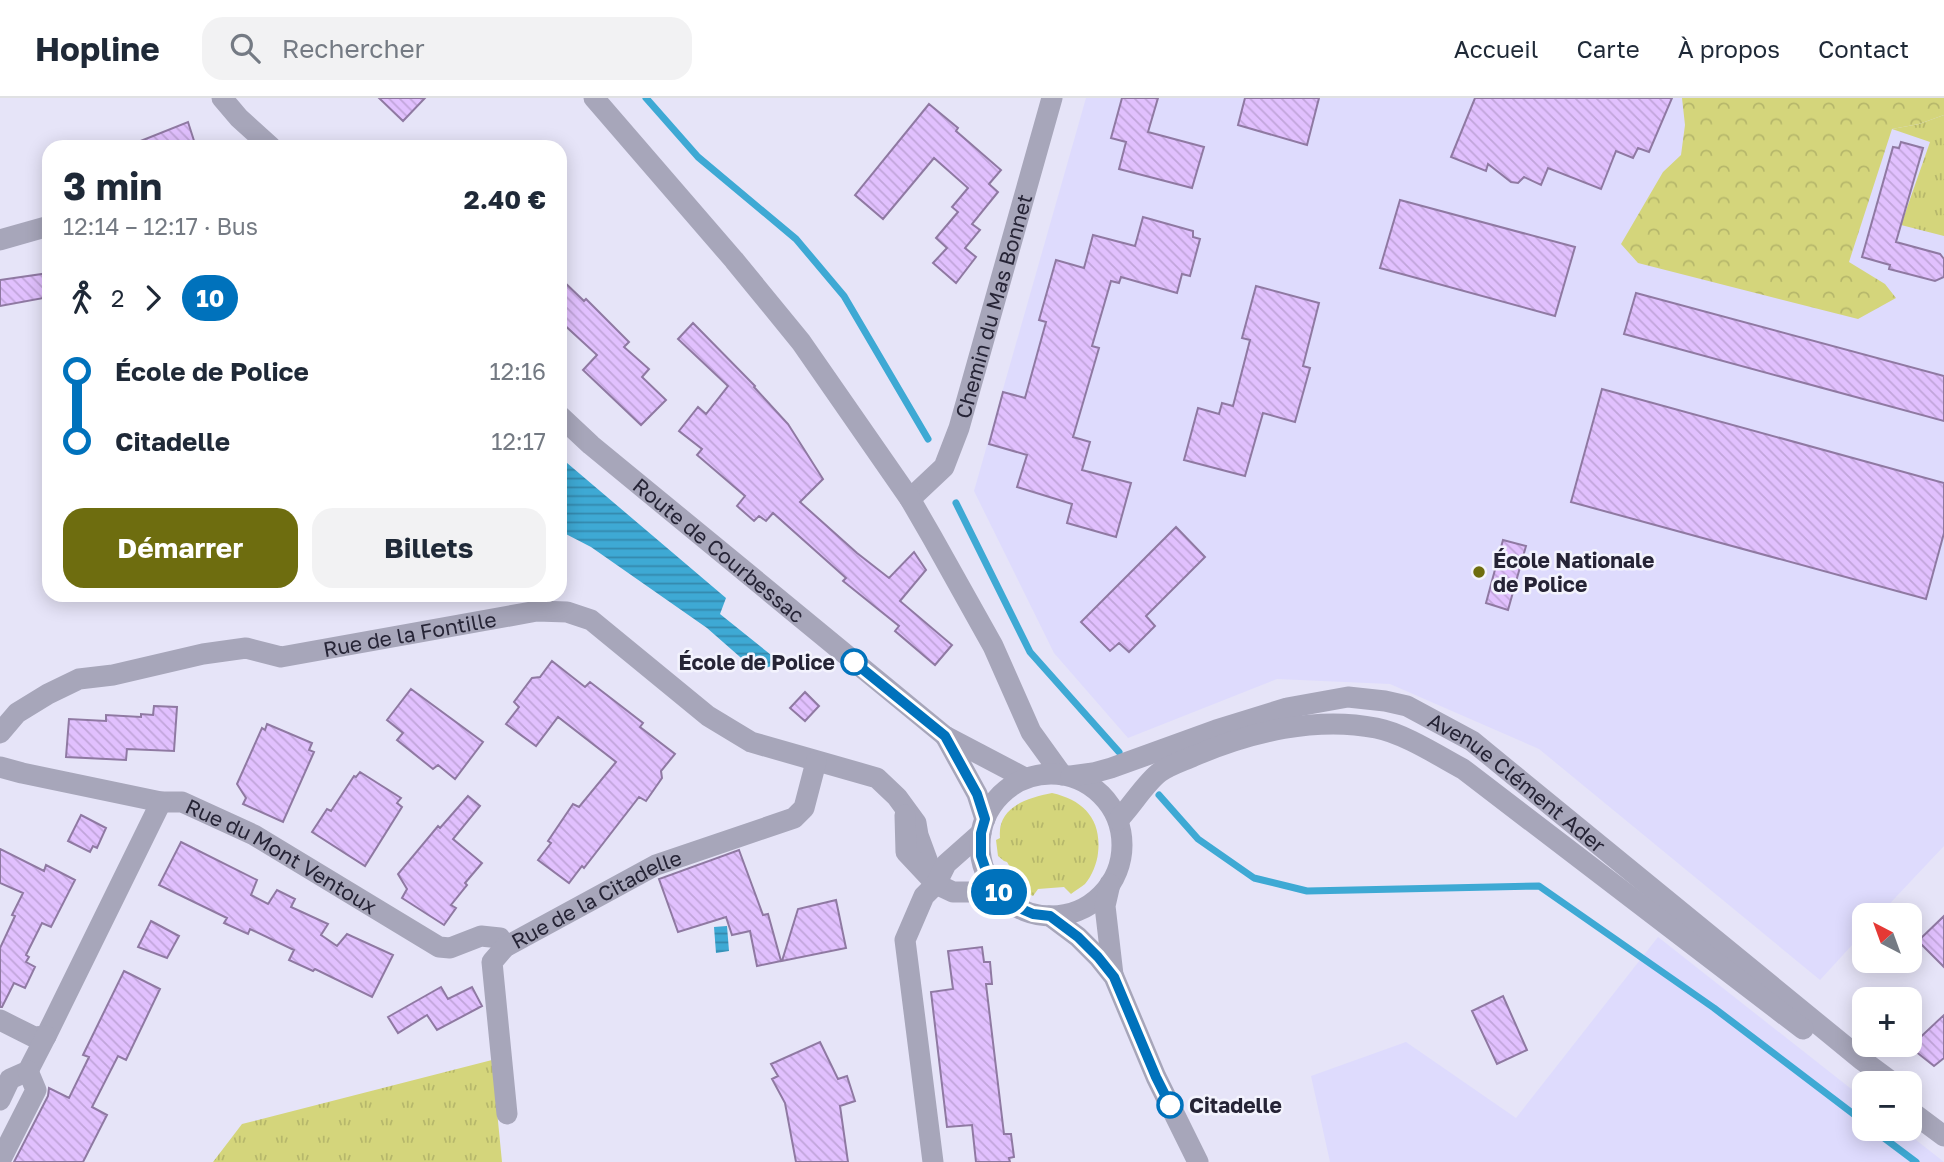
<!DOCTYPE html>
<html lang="fr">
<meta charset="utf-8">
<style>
body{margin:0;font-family:"Golos Text",sans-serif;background:#f2f2f3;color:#1f2937;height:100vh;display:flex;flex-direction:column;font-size:26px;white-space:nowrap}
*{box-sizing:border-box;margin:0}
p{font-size:23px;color:#747a83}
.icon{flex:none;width:38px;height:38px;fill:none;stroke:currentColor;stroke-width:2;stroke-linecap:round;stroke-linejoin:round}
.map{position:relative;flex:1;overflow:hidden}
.details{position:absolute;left:42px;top:42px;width:525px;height:462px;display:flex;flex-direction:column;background:#fff;border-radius:21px;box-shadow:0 4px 18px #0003}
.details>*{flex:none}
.badge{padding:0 14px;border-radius:23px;font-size:24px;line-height:46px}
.needle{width:46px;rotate:319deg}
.controls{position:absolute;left:1852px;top:805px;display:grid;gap:14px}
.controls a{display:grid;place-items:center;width:70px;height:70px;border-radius:14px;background:#fff;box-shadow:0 4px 18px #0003;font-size:35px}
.map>.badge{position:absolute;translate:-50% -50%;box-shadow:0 0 0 4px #fff}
.legs{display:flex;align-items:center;gap:10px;height:77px;padding:0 21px;font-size:23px}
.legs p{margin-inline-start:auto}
.head{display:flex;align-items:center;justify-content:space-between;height:119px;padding:0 21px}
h1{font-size:38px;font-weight:700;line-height:52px}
.button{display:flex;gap:14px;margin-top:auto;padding:14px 21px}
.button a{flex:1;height:80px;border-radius:21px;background:#6e6d0f;color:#fff;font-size:28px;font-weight:700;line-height:80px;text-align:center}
.button a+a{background:#f2f2f3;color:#1f2937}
ul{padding:0 21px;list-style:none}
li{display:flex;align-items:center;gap:24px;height:70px;font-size:26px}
li i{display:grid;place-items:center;width:10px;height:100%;margin:0 9px;background:currentColor}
li i::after{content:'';width:18px;height:18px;margin:-9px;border:5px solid;border-radius:50%;background:#fff}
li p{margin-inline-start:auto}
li:first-child i{background:linear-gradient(#0000 50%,currentColor 0)}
li:last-child i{background:linear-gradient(currentColor 50%,#0000 0)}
header{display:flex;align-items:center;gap:42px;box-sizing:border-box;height:98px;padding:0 35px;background:#fff;border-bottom:2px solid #e0e1e3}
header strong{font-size:33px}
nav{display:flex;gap:38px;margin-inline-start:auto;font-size:24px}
.search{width:490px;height:63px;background:#f2f2f3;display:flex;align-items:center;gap:18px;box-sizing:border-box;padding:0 24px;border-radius:21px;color:#747a83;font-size:26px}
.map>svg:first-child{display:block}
.built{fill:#dedbfd}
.grass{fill:url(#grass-tufts)}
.forest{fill:url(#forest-crowns)}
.water{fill:url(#water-rules)}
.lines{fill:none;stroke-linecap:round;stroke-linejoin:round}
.stream{stroke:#3ea9d4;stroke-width:7}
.building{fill:url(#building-back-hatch);stroke:#8f79a2;stroke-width:2}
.minor{stroke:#a7a6ba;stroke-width:21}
.tertiary{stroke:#a7a6ba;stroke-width:21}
.line-1-casing{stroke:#fff;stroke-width:16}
.line-1{stroke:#0072bc;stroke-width:10}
.poi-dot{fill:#6e6d0f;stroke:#f3f3fd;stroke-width:2.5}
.stop-1-dot{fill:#fff;stroke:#0072bc;stroke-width:3.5}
.labels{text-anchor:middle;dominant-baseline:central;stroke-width:5;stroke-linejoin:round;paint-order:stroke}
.street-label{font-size:21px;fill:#262436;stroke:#f3f3fd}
.poi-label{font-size:21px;font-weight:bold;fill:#262436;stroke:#f3f3fd;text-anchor:start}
.stop-label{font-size:21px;font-weight:bold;fill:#262436;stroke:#f3f3fd;text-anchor:end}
</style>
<header>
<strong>Hopline</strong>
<div class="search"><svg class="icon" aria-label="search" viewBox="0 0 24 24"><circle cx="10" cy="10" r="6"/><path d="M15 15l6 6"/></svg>Rechercher</div>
<nav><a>Accueil</a><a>Carte</a><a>À propos</a><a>Contact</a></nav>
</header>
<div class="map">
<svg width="1944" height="1064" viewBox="0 0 1944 1064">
<defs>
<pattern id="grass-tufts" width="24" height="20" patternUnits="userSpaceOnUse" patternTransform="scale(1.75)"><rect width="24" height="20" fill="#d4d57b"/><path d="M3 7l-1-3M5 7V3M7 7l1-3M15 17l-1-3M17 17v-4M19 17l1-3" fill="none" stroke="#b6b76b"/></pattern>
<pattern id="forest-crowns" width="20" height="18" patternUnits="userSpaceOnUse" patternTransform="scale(1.75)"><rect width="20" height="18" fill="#d4d57b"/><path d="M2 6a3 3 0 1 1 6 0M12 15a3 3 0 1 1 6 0" fill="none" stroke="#b6b76b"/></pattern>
<pattern id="water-rules" width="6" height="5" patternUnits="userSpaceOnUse" patternTransform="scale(1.75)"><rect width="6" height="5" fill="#3ea9d4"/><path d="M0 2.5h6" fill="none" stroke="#3489ad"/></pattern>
<pattern id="building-back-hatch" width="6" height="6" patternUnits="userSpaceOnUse" patternTransform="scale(1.75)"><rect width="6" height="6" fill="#e1c0fe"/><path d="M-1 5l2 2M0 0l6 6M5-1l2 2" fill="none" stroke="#c1a5da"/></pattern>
</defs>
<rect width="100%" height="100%" fill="#e6e4f8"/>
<!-- built -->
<path class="built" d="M1086,0H1944V748L1879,817H1864V834L1820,882L1539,651L1390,586L1277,581L1128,640L1054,555L974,393Z
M1658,839L1864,1001V1031H1902L1944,1064H1330L1311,978L1406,944L1516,1020Z"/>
<!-- grass -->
<path class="grass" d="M1944,17V138L1901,127L1930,44L1892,31L1919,26Z
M1052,695C1084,702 1102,722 1098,755C1097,765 1092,778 1085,786C1081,789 1075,793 1071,796L1064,789L1038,791L1033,798L1016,790L1002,772L1008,774L1010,769L1007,764L1004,763L998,758L996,742L1000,740C997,709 1027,700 1052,695Z
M492,962L502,1064H213L242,1026Z"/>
<!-- forest -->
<path class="forest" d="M1682,0H1944V17L1919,26L1892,31L1849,164L1885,186L1896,200L1858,221L1638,165L1621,146L1663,74L1681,57L1685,27Z"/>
<!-- water -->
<path class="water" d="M560,359L726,500L720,516L781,565L756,573L707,530L591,449L560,433Z
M727,828L729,853L716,855L714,829Z"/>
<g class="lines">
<!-- stream -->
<path class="stream" d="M646,0L698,59L796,141L844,198L928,341
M956,405L1030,554L1119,654
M1159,697L1198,741L1254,780L1307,793L1539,788L1714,910L1864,1024
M1872,1031L1916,1064"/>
</g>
<!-- building -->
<path class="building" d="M379,0H425L403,23Z
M1122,0H1158L1148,34L1204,49L1192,90L1119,71L1126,44L1111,40Z
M1245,0H1319L1307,47L1238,27Z
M1475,0H1672L1649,54L1638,50L1633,60L1616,53L1601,91L1548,70L1541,87L1524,79L1518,85L1511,84L1488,66L1486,73L1451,59Z
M929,6L958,30L956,33L1001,72L989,86L998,94L972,126L980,132L965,150L976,159L956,185L933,165L947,150L936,140L958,114L952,109L968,90L934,60L883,121L855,97Z
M188,24L196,49H128V48Z
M1901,44L1923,50L1896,144L1940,156L1944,161V179L1935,183L1889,171L1890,167L1862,159L1893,49L1899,50Z
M1400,102L1575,149L1555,218L1380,170Z
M1143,119L1193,133V139L1200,141L1190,178L1182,176L1177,195L1121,179L1119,185L1111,183L1092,248L1099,250L1073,339L1090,344L1082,372L1131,385L1116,439L1067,425L1072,406L1017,389L1027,357L989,346L1003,294L1025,300L1046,224L1039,222L1056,162L1084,170L1093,137L1135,148Z
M49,175V199L0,208V182Z
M560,180L584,203L586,201L629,244L624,249L649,271L642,279L666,302L641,327L583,272L597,257L560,223Z
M1256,188L1319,205L1303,268L1310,270L1295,324L1263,315L1245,378L1184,362L1198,310L1219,316L1222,305L1233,308L1250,242L1242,240Z
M1636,195L1944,278V323L1624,236Z
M693,225L755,288L754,289L788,326L823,381L800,404L857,455L889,480L914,454L926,472L900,503L952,547L935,567L895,533L899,528L843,483L846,480L773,415L766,423L759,418L754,423L737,408L745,398L697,357L702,351L679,333L698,309L706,316L728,288L678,241Z
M1602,291L1944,385V435L1926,501L1571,404Z
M1176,429L1205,459L1146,518L1155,528L1129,554L1119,545L1110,553L1081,524Z
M1503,442L1526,448L1508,512L1486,505Z
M552,563L585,589L590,584L643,625L640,629L675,656L661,673L662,680L646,703L639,699L584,770L582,768L569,785L538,762L551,745L548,743L573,706L579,709L616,664L558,619L536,648L506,626L519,609L514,604L532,580L540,579Z
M411,591L483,644L455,681L438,667L433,671L397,642L403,635L387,622Z
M805,594L819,608L805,623L790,610Z
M154,608L177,609L174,653L127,651L126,662L66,659L69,621L106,623V617L141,619V616L153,617Z
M267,626L312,645L309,652L314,654L283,724L243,706L246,700L237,686L262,630L265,632Z
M360,674L401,700L397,705L402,709L365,768L312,734L327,711L331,713L354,678L356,679Z
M468,698L480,708L453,741L482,765L465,785L467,787L451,807L456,810L444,827L402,800L407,791L398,776L438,728L440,730Z
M81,717L106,730L97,750L93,748L90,754L68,743Z
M181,744L257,782L251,797L268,806L277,792L295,801L291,809L328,826L321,837L337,848L347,836L393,857L372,899L315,871L313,873L289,862L294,852L250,831L248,836L224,825L227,820L159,787Z
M0,751L44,773L46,767L75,782L51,829L42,825L26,857L29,859L26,864L35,869L25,890L14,885L2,909H0V850L15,818L12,817L23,795L0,785Z
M739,752L763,817L768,816L781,863L757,868L750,833L732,837L726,819L678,834L659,781Z
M836,802L846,850L782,863L798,811Z
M1944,818V869L1918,843Z
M151,823L179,838L167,860L138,849Z
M982,849L984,864H990L992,886H986L1004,1036H1011L1014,1059L1009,1060L1010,1064H976L972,1027L947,1029L931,894L953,891L948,853Z
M124,873L160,891L126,962L118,958L92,1009L107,1017L83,1064H14L48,998L49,990L69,1000L89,959L83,957Z
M441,889L448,901L472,889L482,908L437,932L427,917L398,935L388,919Z
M1503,898L1527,952L1497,966L1472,913Z
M1944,917V960L1934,968L1910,949Z
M820,944L838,981L847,978L855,1003L840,1008L848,1064H796L785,1005L772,981L778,978L771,966Z"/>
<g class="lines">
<!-- minor -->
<g class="minor">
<path d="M222,0L239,20L271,49"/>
<path d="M0,142L49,128"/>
<path id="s1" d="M560,318L591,347L945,638L1025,680"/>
<path id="s2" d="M910,401L944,369L959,330L1052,0"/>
<path id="s3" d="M0,635L17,615L48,596L79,581L113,577L203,556L246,550L281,559L537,513L567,514L591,522L708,618L751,644L877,680L897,699L916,725L918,737L936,786"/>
<path d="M945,638L977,696L985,721"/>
<path id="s4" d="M0,669L22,675L161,704H182L254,737L439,849L450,850L481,838L500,840L505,849"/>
<path d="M905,717L906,754L936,786L953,794H979L1003,800"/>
<path d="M0,922L34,939L46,938L161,704"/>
<path d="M0,1002L10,981L28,973L46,938"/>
<path id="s5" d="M507,1016L492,864L505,849L656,767L794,720L804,710L816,664"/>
<path d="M0,1063L36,992L28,973"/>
<path d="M933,1064L905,842L924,798L936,786L946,766L981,735"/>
</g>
<!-- tertiary -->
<g class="tertiary">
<path d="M594,0L734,162L801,244L910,401L932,439L993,548L1031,634L1062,677"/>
<circle cx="1051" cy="747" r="71"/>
<path id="s6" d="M1071,678L1093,675L1111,670L1216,632L1287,610L1348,599L1385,603L1407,608L1472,643L1862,962L1893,985"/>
<path d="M1118,722C1131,709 1146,684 1160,674C1170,667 1183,663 1194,658C1250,634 1316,618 1376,630C1403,635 1439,658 1463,671L1803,931"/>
<path d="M1110,786L1105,808L1113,877"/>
<path d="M1050,818L1078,839L1098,859L1114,879L1156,979L1198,1064"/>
<path d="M1909,1012L1944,1038"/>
</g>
</g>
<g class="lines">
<defs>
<path id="line-1" d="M854,564L945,638L977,696L985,721L981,735V758L989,781L1003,800L1017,809L1033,816L1050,818L1078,839L1098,859L1114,879L1156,979L1170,1007"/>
</defs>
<!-- line-1 casing -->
<use href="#line-1" class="line-1-casing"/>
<!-- line-1 -->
<use href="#line-1" class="line-1"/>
</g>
<!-- markers -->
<circle class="poi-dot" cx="1479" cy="474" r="7"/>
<g class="stop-1-dot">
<circle cx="854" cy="564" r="12"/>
<circle cx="1170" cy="1007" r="12"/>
</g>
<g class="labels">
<!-- street labels -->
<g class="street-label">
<text stroke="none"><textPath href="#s2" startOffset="215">Chemin du Mas Bonnet</textPath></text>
<text stroke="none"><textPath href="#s1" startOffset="208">Route de Courbessac</textPath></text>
<text stroke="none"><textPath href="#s3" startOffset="434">Rue de la Fontille</textPath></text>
<text stroke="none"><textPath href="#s6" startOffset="483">Avenue Clément Ader</textPath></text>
<text stroke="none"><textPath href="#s4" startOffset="299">Rue du Mont Ventoux</textPath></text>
<text stroke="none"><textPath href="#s5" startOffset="276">Rue de la Citadelle</textPath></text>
</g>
<!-- poi labels -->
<g class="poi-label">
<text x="1493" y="462">École Nationale<tspan x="1493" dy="24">de Police</tspan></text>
</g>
<!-- stop labels -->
<g class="stop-label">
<text x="835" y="564">École de Police</text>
<text x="1189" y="1007" text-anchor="start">Citadelle</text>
</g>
</g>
</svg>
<div class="controls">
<a><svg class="needle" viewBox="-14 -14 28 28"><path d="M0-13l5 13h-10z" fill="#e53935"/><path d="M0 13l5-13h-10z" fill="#747a83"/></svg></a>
<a>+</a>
<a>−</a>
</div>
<b class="badge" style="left:999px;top:794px;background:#0072bc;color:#fff">10</b>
<section class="details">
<div class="head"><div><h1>3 min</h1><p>12:14 – 12:17 · Bus</p></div><b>2.40 €</b></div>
<div class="legs"><svg class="icon" aria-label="walk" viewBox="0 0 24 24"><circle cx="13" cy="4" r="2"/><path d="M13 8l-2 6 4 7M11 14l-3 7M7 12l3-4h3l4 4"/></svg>2<svg class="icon" aria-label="forward" viewBox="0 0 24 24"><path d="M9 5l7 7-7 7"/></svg><b class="badge" style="background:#0072bc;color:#fff">10</b></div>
<ul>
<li><i style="color:#0072bc"></i><b>École de Police</b><p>12:16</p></li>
<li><i style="color:#0072bc"></i><b>Citadelle</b><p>12:17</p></li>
</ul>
<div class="button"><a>Démarrer</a><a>Billets</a></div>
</section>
</div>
